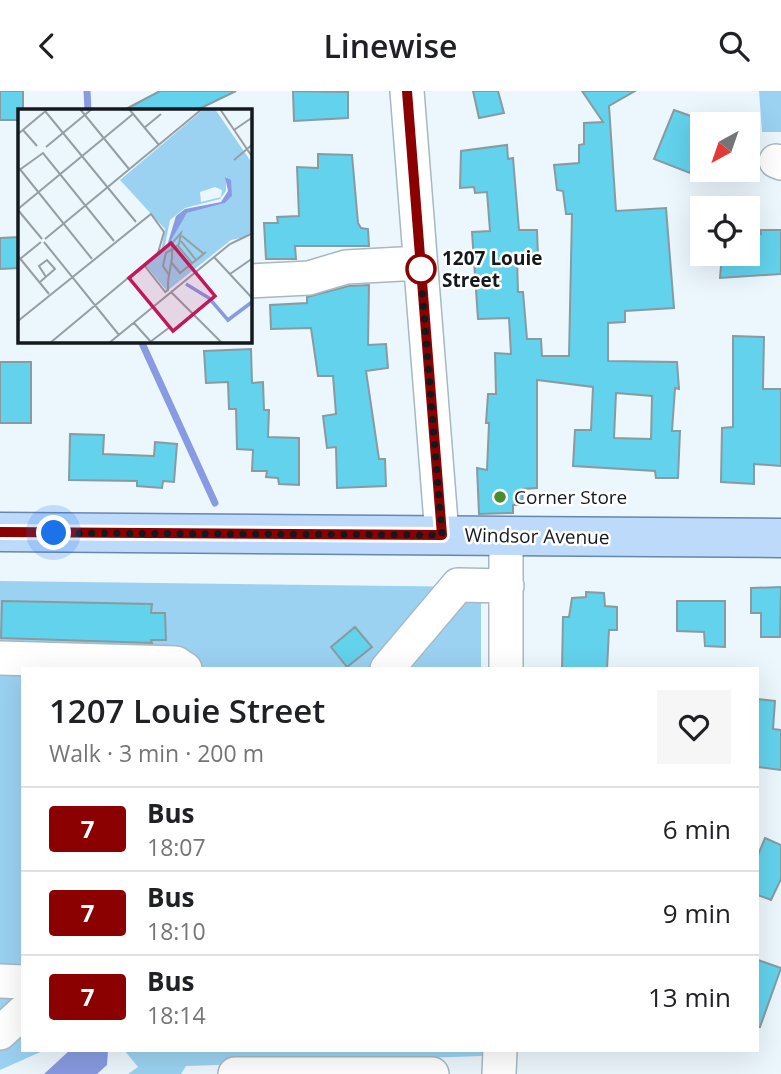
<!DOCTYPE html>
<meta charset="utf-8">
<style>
body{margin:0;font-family:"Open Sans",sans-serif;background:#f6f6f6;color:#202124;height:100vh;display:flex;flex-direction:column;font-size:26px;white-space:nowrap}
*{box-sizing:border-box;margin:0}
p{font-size:23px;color:#757577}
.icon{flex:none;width:38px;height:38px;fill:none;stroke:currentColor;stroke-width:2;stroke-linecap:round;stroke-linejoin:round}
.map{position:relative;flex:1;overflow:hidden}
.side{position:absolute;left:21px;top:576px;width:738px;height:385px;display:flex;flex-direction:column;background:#fff;border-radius:0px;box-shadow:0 7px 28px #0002}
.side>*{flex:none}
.badge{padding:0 14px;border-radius:5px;font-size:24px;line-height:46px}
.needle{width:46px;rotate:220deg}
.fabs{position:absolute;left:690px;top:21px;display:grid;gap:14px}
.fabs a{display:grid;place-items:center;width:70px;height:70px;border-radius:0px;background:#fff;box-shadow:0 7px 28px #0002;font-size:35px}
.you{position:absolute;width:35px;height:35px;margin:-18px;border:5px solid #fff;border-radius:50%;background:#1a73e8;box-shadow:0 0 0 10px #1a73e833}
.map>.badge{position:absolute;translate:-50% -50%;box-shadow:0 0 0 4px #fff}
.round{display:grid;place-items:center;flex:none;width:74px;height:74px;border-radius:0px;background:#f6f6f6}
.summary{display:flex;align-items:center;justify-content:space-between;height:119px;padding:0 28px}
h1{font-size:33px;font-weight:600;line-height:52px}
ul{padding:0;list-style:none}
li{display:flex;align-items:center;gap:21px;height:84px;padding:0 28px;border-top:2px solid #e0e0e0}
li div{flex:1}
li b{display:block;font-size:26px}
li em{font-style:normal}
li .badge{min-width:77px;font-weight:700;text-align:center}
header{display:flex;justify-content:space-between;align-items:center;height:91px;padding:0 28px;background:#fff;font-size:32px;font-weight:600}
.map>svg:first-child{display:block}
.green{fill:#9bd2f1}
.water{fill:#889ae1}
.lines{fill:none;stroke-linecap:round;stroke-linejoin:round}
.stream{stroke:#889ae1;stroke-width:7}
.building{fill:#63d2ec;stroke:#879ba0;stroke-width:2;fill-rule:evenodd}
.minor-casing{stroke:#a7b8c2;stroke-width:36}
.major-casing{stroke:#6686ac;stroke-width:41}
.minor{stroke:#fff;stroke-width:33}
.major{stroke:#bedafb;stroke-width:38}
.line-casing{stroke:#fff;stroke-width:16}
.line{stroke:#8b0000;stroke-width:10}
.walk{stroke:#13191d;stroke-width:7;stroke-dasharray:0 12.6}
.stop-dot{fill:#fff;stroke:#8b0000;stroke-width:3.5}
.poi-dot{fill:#498b2d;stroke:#fff;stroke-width:2.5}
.labels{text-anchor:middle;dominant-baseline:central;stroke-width:5;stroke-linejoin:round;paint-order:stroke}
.stop-label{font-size:19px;font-weight:bold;fill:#13191d;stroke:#fff;text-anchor:start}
.poi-label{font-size:19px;fill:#13191d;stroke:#fff;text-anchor:start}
.street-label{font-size:19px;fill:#13191d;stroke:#fff}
.inset-river{fill:none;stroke:#889ae1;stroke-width:3.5}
.inset-road{fill:none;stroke:#959ea3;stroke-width:2}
.view{fill:#c2185b;fill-opacity:0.15;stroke:#c2185b;stroke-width:3.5}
.inset-edge{fill:none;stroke:#13191d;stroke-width:3.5}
</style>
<header><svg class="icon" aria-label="back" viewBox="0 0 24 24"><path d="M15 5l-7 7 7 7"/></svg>Linewise<svg class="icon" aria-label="search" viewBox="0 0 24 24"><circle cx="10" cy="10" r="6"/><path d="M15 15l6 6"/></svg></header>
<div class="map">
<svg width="781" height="983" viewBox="0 0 781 983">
<rect width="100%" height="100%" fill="#ecf7fd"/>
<!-- green -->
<path class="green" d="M759,0H781V41H762Z
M0,490L481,496V577L23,578V959H45L0,979Z
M124,959H482V965L186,975L181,983H128L138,976Z"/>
<!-- water -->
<path class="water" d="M70,959H108L107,974L97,983H44Z"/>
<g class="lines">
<!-- stream -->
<path class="stream" d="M87,0L88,19
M141,250L215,412"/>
</g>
<!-- building -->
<path class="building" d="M0,0H23V19H19V29H0Z
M160,0H236L197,19H124Z
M293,0L348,1V27L294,30Z
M473,0H498L504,22L479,27Z
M582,0H635L609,15L616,120L666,117L674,217L625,220V231L608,232V270L677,271L679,298L675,297L672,340H680L678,387H656L655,380L573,375L575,339H591L593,296L537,289V397L523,398L522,414H513V422L479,423L477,377L487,379L489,332H486L488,303H496L495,262L511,263L509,227L478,228L472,141L490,140L487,101L475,102L474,96L460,97L461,60L507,54L508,68L513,67L519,139H537L538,166L517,167L518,201H523L527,248H541L542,265H569L572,123H566L563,100L557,99L554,74L579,72V54L584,53V32L603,31ZM616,302L652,305L651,348L614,347Z
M674,19L702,29V52L690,82L654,68Z
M318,63L352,64L358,132L361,137L368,138L369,155H295L296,168H266L264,132H278L277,126L299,125L297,76L318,77Z
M761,139H781V183L720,187L722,163H747V144L761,143Z
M19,146V177L0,178V147Z
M369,194L368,254L386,253L388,277L366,280L379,368H385L386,395L337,397L336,356L327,357L323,325L336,323L333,285H318L311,237L271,238L270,214L307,212V206L349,195Z
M733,245L764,246L763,298H781V375L754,373V393L721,391L722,337L733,336Z
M251,258L252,292L263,291L264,319H269L268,346L299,347V394L279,393L278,387L266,386L267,380H252L253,359L237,358L236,318H229L228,291L206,292L204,260Z
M0,271H31V332H0Z
M70,343L104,344L103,363L154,365L155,351L177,353L174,391L163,390L162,397L137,395V390L69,389Z
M781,496L780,546H761V522H751V497Z
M586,501L604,502L605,515L617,516V539H609L607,578H562L563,526H569L572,507L586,506Z
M2,510L152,513L151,522H165L166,549H151L152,552L1,547Z
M677,510H725V556L705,555L704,541L677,540Z
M355,536L372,556L347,576L331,556Z
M758,608L775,610L773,638L781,639V679L758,676Z
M765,747L781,754V788L771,809L758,804V764Z
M758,869L781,877L760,936H758Z"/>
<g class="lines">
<defs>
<path id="minor" d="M407,0L442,444
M776,70L781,72
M250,190L309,187L346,176L420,172
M0,567L176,572L185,578
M387,578L458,494L507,495
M506,578V445
M0,890L23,891
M0,942L23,921
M235,983H432
M499,983L500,959"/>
<path id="major" d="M0,441L781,447"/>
</defs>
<!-- minor casing -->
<use href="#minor" class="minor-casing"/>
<!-- major casing -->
<use href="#major" class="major-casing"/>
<!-- minor -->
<use href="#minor" class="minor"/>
<!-- major -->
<use href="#major" class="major"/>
</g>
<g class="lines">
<defs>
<path id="line" d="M0,441L442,444L407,0"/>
</defs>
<!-- line casing -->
<use href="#line" class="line-casing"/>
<!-- line -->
<use href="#line" class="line"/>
<!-- walk -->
<path class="walk" d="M54,442L442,444L420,173L421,178"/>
</g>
<!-- markers -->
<circle class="stop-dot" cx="421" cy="178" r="14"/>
<circle class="poi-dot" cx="500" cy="406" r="7"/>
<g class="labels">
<!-- stop labels -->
<g class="stop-label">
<text x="442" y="167">1207 Louie<tspan x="442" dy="22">Street</tspan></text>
</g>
<!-- poi labels -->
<g class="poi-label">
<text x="514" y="406">Corner Store</text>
</g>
<!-- street labels -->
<g class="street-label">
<text transform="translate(537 445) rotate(1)">Windsor Avenue</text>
</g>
</g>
<!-- overview -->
<g transform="translate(18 18)">
<rect width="234" height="234" fill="#ecf7fd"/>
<path d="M186,0H197L234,54V122L228,128L213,131L149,182L128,157L143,143L147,120L102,71ZM208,67L214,87L207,94L169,104L146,141L152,111L167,99L202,90L208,82ZM197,78L204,81L203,88L183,93L182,83Z" fill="#9bd2f1" fill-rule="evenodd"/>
<path d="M207,68L213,71L214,87L207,94L169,104L148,140L158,107L167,100L203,93L210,82Z" fill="#889ae1"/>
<path class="inset-river" d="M168,175L191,189L210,211L234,193"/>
<path class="inset-road" d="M62,0L111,60M111,0L141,36M202,0L235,49M27,2L118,113M126,19L143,5M5,21L19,37M216,21L235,8M0,25L30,0M28,38L74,0M216,51L235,35M1,59L74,150M0,62L25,44L96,132M0,100L115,5M0,101L24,130M164,127L186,145M27,130L184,0M163,132L178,151M26,133L101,226M160,137L174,154M0,147L31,185M196,148L235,190M2,150L23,133M153,153L162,164L188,143M126,156L148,184M212,165L235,149M22,173L37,160L29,151L21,157L28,168M147,183L150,181V173L151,166L154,149V137L155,133L163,124L161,135L156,140L154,141H153L148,144L147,148L145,157L151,166M153,183L204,234M0,212L133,105L146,123L140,144L32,234M116,214L134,234M132,233L152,218M91,234L212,135L235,124"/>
<path class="view" d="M153,134L197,187L155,222L111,169Z"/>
<rect width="234" height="234" class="inset-edge"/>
</g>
</svg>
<div class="fabs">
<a><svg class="needle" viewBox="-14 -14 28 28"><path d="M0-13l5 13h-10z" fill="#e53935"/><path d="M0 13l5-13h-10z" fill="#757577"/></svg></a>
<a><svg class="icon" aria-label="locate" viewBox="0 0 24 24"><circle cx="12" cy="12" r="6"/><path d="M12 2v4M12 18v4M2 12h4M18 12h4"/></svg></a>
</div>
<div class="you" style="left:54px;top:442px"></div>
<section class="side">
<div class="summary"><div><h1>1207 Louie Street</h1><p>Walk · 3 min · 200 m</p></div><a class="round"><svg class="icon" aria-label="heart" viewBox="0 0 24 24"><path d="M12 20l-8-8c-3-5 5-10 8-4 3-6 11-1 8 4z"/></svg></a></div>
<ul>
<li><span class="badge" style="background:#8b0000;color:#fff">7</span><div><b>Bus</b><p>18:07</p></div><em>6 min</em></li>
<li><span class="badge" style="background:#8b0000;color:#fff">7</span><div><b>Bus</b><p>18:10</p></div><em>9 min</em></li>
<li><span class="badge" style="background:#8b0000;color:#fff">7</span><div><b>Bus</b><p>18:14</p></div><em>13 min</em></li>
</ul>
</section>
</div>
